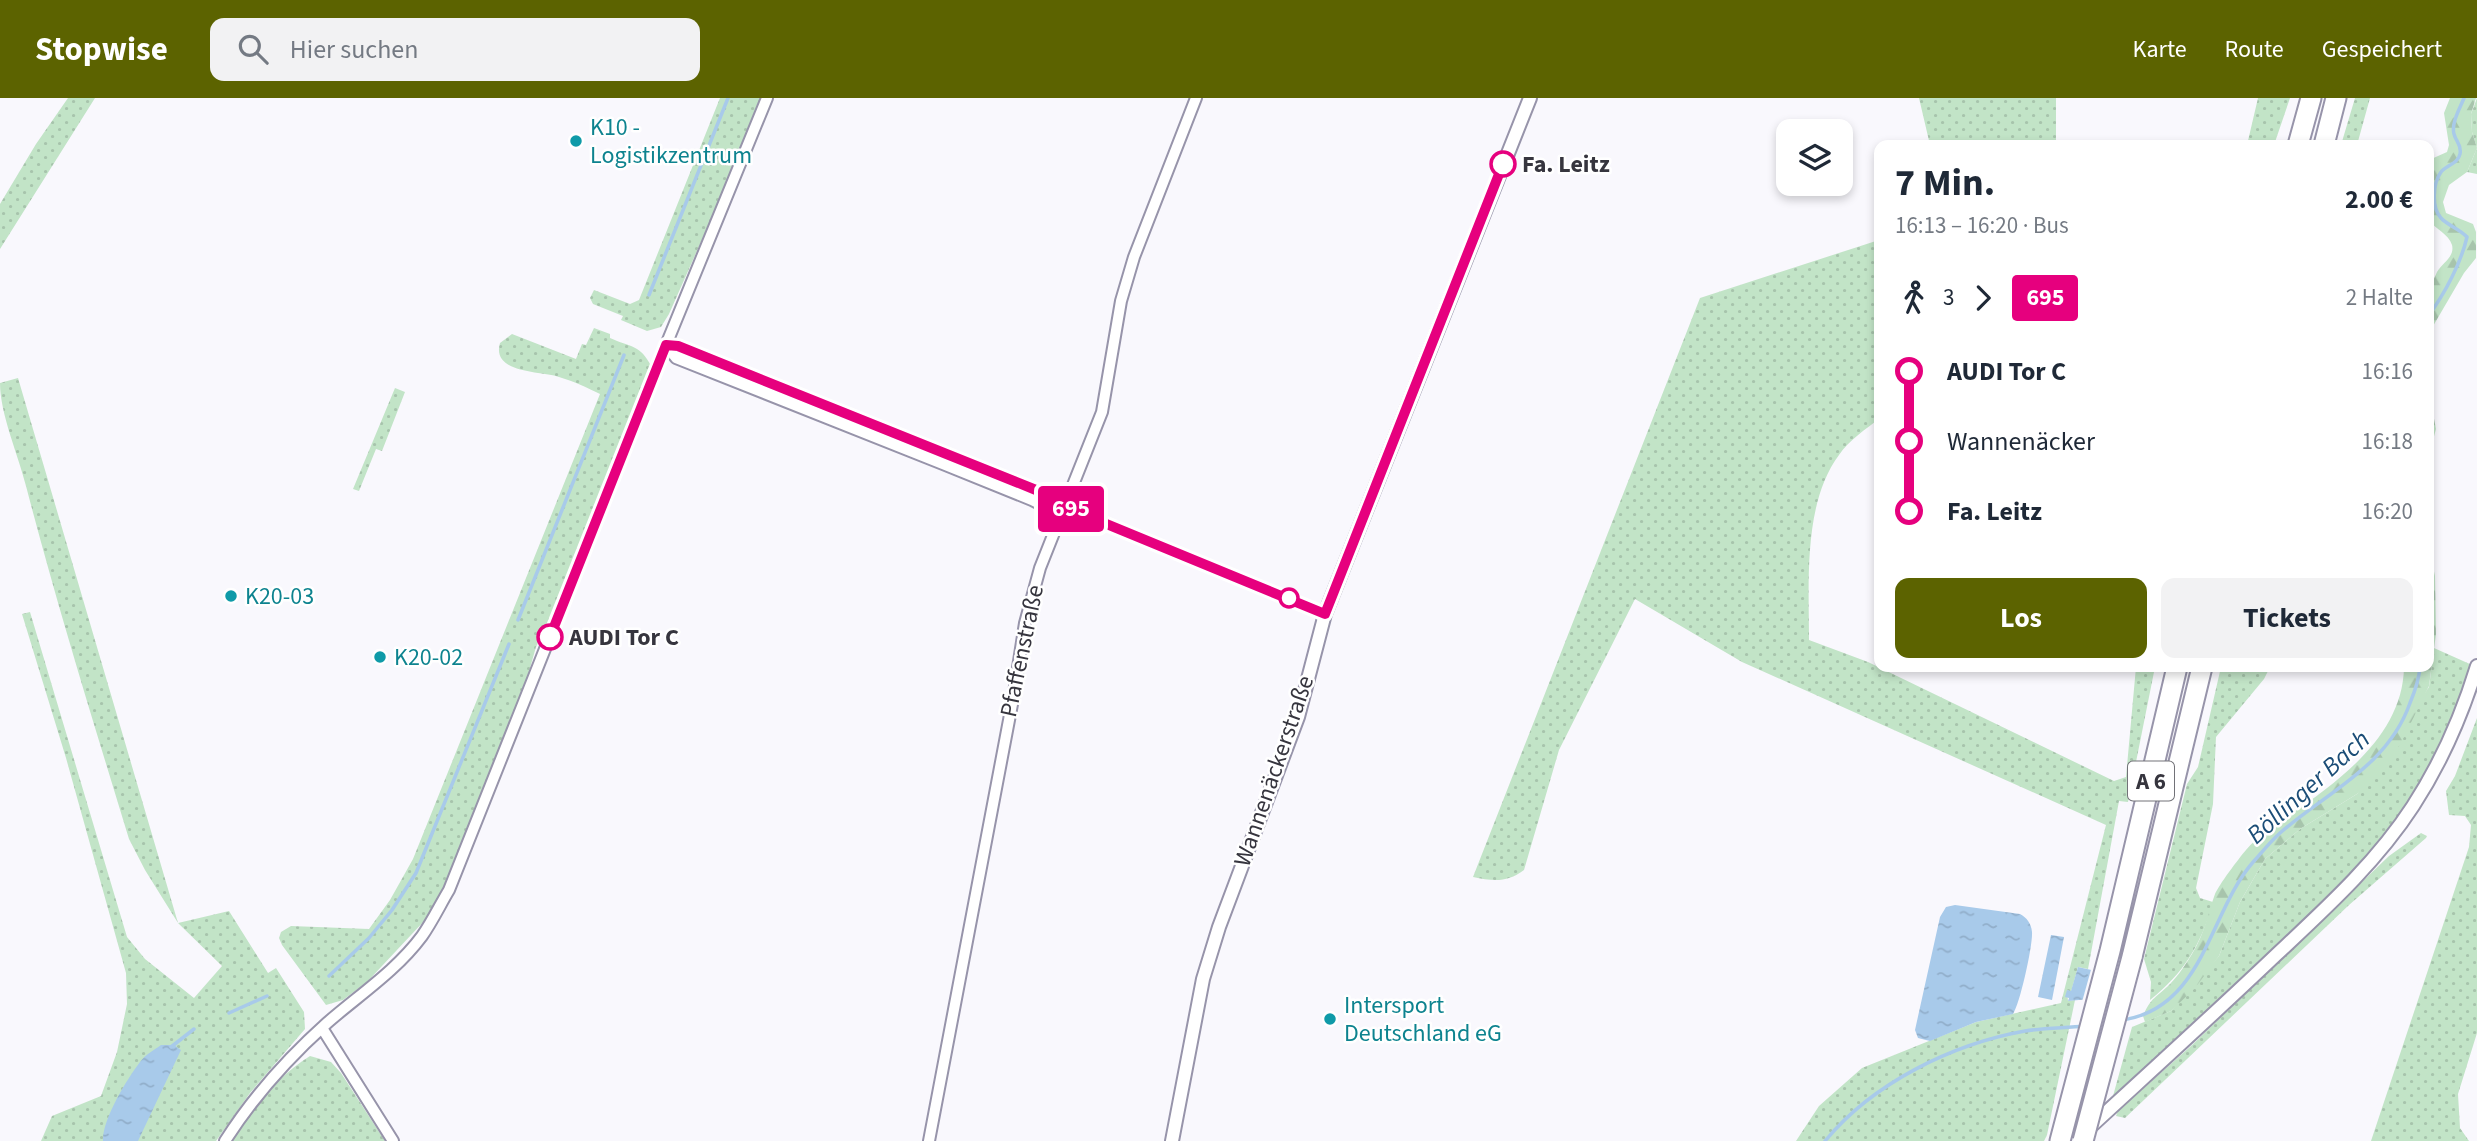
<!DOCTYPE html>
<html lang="de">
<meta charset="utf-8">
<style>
body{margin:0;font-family:"Source Sans 3",sans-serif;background:#f2f2f3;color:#1f2937;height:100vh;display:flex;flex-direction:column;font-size:26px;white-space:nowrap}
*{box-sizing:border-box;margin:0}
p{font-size:23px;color:#747a83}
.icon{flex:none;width:38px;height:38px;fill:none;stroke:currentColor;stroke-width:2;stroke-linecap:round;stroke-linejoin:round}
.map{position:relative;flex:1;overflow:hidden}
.details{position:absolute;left:1874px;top:42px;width:560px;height:532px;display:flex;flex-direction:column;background:#fff;border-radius:14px;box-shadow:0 4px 10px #0003}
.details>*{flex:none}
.badge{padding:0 14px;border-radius:5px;font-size:24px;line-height:46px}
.tools{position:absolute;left:1776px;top:21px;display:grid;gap:14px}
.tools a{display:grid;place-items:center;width:77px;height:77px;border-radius:14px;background:#fff;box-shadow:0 4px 10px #0003;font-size:35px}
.map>.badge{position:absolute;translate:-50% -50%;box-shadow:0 0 0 4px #fff}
.legs{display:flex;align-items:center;gap:10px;height:77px;padding:0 21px;font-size:23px}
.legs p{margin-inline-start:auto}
.summary{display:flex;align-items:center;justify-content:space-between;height:119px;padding:0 21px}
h1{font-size:38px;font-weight:700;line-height:52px}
.button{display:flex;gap:14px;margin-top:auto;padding:14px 21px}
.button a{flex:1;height:80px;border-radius:14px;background:#5c6300;color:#fff;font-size:28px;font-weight:700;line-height:80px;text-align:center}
.button a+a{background:#f2f2f3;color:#1f2937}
ul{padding:0 21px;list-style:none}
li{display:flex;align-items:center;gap:24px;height:70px;font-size:26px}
li i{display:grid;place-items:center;width:10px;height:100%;margin:0 9px;background:currentColor}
li i::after{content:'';width:18px;height:18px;margin:-9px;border:5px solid;border-radius:50%;background:#fff}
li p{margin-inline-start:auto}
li:first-child i{background:linear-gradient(#0000 50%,currentColor 0)}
li:last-child i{background:linear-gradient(currentColor 50%,#0000 0)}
header{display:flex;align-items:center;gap:42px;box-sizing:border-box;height:98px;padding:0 35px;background:#5c6300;color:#fff}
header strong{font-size:33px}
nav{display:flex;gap:38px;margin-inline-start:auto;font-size:24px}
.search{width:490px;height:63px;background:#f2f2f3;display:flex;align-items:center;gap:18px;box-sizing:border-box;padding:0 24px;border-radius:14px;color:#747a83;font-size:26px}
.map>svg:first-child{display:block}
.grass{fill:url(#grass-dots)}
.forest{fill:url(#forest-firs)}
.water{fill:url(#water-ripples)}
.pier{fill:#f9f8fd}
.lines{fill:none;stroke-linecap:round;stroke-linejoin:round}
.stream{stroke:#a8caea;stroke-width:3.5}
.minor-casing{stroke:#9794aa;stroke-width:14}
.tertiary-casing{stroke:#9794aa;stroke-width:16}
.motorway-casing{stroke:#9794aa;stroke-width:23}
.minor{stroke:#fff;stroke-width:10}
.tertiary{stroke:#fff;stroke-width:12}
.motorway{stroke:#fff;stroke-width:19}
.motorway-bridge-casing{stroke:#9794aa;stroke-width:23;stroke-linecap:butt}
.motorway-bridge{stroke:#fff;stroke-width:19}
.line-1-casing{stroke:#fff;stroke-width:16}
.line-1{stroke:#e6007e;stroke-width:10}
.culture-dot{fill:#0f9aa8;stroke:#fff;stroke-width:2.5}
.stop-1-dot{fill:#fff;stroke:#e6007e;stroke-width:3.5}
.labels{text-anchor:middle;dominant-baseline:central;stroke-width:5;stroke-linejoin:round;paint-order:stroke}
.shield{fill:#fff;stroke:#727278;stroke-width:2}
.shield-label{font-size:23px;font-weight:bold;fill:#36353e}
.culture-label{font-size:24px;fill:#0d838f;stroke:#fff;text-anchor:start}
.stop-label{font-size:24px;font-weight:bold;fill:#36353e;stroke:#fff;text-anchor:start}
.street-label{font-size:24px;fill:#36353e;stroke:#fff}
.water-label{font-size:26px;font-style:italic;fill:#1b4d77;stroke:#fff}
</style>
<header>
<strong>Stopwise</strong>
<div class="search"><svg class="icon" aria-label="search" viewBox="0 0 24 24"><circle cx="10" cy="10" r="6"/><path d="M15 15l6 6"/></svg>Hier suchen</div>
<nav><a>Karte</a><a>Route</a><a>Gespeichert</a></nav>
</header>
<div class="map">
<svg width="2477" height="1043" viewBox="0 0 2477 1043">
<defs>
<pattern id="grass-dots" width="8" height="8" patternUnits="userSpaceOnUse" patternTransform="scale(1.75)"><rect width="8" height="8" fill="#c2e4c7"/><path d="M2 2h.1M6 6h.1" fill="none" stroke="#a7c4ac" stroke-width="1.8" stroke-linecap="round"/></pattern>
<pattern id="forest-firs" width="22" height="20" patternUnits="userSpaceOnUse" patternTransform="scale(1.75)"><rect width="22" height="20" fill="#c2e4c7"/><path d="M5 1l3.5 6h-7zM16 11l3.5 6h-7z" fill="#a7c4ac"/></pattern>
<pattern id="water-ripples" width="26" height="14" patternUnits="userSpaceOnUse" patternTransform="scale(1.75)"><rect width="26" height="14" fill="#a8caea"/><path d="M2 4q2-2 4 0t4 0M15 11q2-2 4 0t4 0" fill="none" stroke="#91aeca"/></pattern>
</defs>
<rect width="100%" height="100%" fill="#f9f8fd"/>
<!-- grass -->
<path class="grass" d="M68,0H95L0,151V106L36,46Z
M720,0H760L712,119L669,216L661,229L647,233L621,222L623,218L593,206L590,200L594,192L630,206L639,202Z
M1919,0H2056V47H1930Z
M2258,0H2290L2274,47H2247Z
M2355,0H2370L2357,47H2341Z
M2477,0V76L2467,74L2477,50L2472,34L2471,16Z
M1879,142V321C1866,331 1849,342 1839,357C1803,405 1809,484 1809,542L1868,564L2114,683L2126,679L2136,569H2155L2128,704L2119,703L2088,871L2078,869L2071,894L2067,892L2068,903L2075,902L2047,1037L2044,1043H1796L1819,1008L1862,970L1976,924L2061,905L2106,727L1742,564L1635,501L1559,652L1524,772C1507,785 1493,783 1473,779L1700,200Z
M594,230L610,236V240C630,249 641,247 651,268L643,291L560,501L536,549L524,591L446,788L426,821L367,884L343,902L326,907L282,847L279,840L281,834L291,828L369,831L390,802L413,761L600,296C588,290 573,283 559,279C542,273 491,276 500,245L512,236L576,261L582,246L586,247Z
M18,280L178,825L229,813L268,875L276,870L304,914L305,931L250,995L216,1043H41L52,1018L101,998L117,954L127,906L126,875L66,660L22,516L30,514L127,839L145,861L194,900L222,868L178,825L145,772L129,741C93,623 57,507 26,388C18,356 0,316 0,285Z
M395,290L405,294L382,353L376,351L359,393L353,391Z
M2434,550L2472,567C2453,619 2432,670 2401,716C2368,766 2321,807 2278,847C2223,898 2169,949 2113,998L2132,929L2171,913L2219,858L2240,804L2265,761L2300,731L2357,696L2429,589Z
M2221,569H2270L2264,581L2216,639L2213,706L2196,790L2200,800L2213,804C2201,847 2184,875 2150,902L2151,884L2144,861L2187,686L2198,669Z
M2477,620V935L2458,996L2460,1030L2469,1043H2371L2469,749L2471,727L2465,718L2449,717L2446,693L2455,678Z
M2421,735L2427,738L2426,740L2349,807L2125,1020L2116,1018L2118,1013L2191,948L2389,758Z
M310,958L331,964L341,975L385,1043H231C251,1010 277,979 310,958Z"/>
<!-- forest -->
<path class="forest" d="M2450,0H2476L2471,16L2472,34L2477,50L2467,74L2449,87L2443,104L2446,115L2473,126L2476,134V160L2464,175L2429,235C2429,211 2426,196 2437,174C2442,165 2455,159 2452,147C2449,136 2435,131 2429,122V62L2447,54L2449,47L2444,15Z
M2429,295L2436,331L2429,357Z
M2429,450L2435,478L2436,536L2429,588L2400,647L2357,696L2300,731L2265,761L2240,804L2219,858L2195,890L2171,913L2145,924L2143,918C2151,899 2156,900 2170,886C2178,878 2186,866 2192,856C2205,835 2207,818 2215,796C2218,788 2239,760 2246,752C2259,737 2275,727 2291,716C2342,681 2403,636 2404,569H2429Z"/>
<!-- water -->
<path class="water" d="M1955,807L2020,816C2027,820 2031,825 2032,834C2033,847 2020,906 2013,916L1976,924L1930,943L1918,940L1915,932L1940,819L1946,809Z
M2051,837L2064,839L2052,902L2038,899Z
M2078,869L2118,878L2112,899L2068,903L2069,900L2065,899L2067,892L2071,893Z
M161,947H174L181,952L138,1043H103C102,1022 127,981 140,964C145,957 154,952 161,947Z"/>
<!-- pier -->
<path class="pier" d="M2092,868L2119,875L2112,902L2082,904Z"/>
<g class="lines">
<!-- stream -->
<path class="stream" d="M649,197L728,0
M2429,217C2445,195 2461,165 2467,139C2460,131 2447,127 2441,120C2431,109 2433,85 2441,74C2446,67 2458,66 2460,56C2462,47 2456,44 2454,36C2451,25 2460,10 2464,0
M2429,512V514
M518,522L624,257
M329,878L369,840L392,812L416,775L509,546
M229,915L267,898
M2123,922C2205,909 2209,813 2254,763C2262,754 2271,743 2280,735C2327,694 2388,668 2410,605C2415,593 2419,582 2420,569
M171,949L194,931
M1825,1043C1873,985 1952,946 2025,933C2045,930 2065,930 2085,928"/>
<defs>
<path id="minor" d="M666,247L676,260L943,366L1032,402L1061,417
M666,247L678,248L1036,392L1068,401
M1065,409L1325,516
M322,930L393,1043
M225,1043C253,999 288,960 327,925C359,897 396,873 422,838C432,824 440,807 449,792L666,247L767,0
M929,1043L1013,601L1025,525L1040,470L1102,314L1121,203L1134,159L1196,0"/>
<path id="tertiary" d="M2088,1031C2151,973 2214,916 2276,857C2325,811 2376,765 2413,708C2441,665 2462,617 2477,568
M1172,1043L1203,881L1219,829L1298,619L1325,516L1530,0"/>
<path id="motorway" d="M2298,47L2311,0
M2324,47L2336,0
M2132,859L2202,569
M2060,1043L2110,853L2177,569"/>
</defs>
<!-- minor casing -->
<use href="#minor" class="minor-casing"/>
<!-- tertiary casing -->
<use href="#tertiary" class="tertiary-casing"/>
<!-- motorway casing -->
<use href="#motorway" class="motorway-casing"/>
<!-- minor -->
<use href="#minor" class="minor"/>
<!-- tertiary -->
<use href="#tertiary" class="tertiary"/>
<!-- motorway -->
<use href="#motorway" class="motorway"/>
<defs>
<path id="motorway-bridge" d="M2083,1043L2132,859"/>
</defs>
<!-- motorway-bridge casing -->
<use href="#motorway-bridge" class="motorway-bridge-casing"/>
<!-- motorway-bridge -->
<use href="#motorway-bridge" class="motorway-bridge"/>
</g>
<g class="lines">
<defs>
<path id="line-1" d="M550,539L666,247L678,248L1036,392L1068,401L1065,409L1325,516L1503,66"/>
</defs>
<!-- line-1 casing -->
<use href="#line-1" class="line-1-casing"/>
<!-- line-1 -->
<use href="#line-1" class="line-1"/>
</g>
<!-- markers -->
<g class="culture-dot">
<circle cx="576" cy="43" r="7"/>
<circle cx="231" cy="498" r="7"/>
<circle cx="380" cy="559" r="7"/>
<circle cx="1330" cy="921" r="7"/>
</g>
<g class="stop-1-dot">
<circle cx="1503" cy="66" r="12"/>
<circle cx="1289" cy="500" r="9"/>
<circle cx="550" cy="539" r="12"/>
</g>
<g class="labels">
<!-- shield labels -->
<rect class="shield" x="2128" y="663.5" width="46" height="39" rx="5"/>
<g class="shield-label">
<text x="2151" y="683">A 6</text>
</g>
<!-- culture labels -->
<g class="culture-label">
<text x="590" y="29">K10 -<tspan x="590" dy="28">Logistikzentrum</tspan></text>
<text x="245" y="498">K20-03</text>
<text x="394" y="559">K20-02</text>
<text x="1344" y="907">Intersport<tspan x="1344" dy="28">Deutschland eG</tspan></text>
</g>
<!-- stop labels -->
<g class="stop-label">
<text x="1522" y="66">Fa. Leitz</text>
<text x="569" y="539">AUDI Tor C</text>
</g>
<!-- street labels -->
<g class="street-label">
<text transform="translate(1022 553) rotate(-78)">Pfaffenstraße</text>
<text transform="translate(1274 673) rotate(-71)">Wannenäckerstraße</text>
</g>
<!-- water labels -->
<g class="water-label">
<text transform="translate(2308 689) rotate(-42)">Böllinger Bach</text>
</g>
</g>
</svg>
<div class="tools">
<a><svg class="icon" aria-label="layers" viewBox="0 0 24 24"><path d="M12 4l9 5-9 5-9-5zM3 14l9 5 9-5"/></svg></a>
</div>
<b class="badge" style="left:1071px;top:411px;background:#e6007e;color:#fff">695</b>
<section class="details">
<div class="summary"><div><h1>7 Min.</h1><p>16:13 – 16:20 · Bus</p></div><b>2.00 €</b></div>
<div class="legs"><svg class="icon" aria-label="walk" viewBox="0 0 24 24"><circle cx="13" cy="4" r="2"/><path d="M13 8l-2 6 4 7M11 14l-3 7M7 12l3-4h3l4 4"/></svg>3<svg class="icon" aria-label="forward" viewBox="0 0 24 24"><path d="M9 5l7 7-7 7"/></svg><b class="badge" style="background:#e6007e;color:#fff">695</b><p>2 Halte</p></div>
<ul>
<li><i style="color:#e6007e"></i><b>AUDI Tor C</b><p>16:16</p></li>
<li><i style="color:#e6007e"></i><span>Wannenäcker</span><p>16:18</p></li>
<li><i style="color:#e6007e"></i><b>Fa. Leitz</b><p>16:20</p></li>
</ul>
<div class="button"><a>Los</a><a>Tickets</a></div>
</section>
</div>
